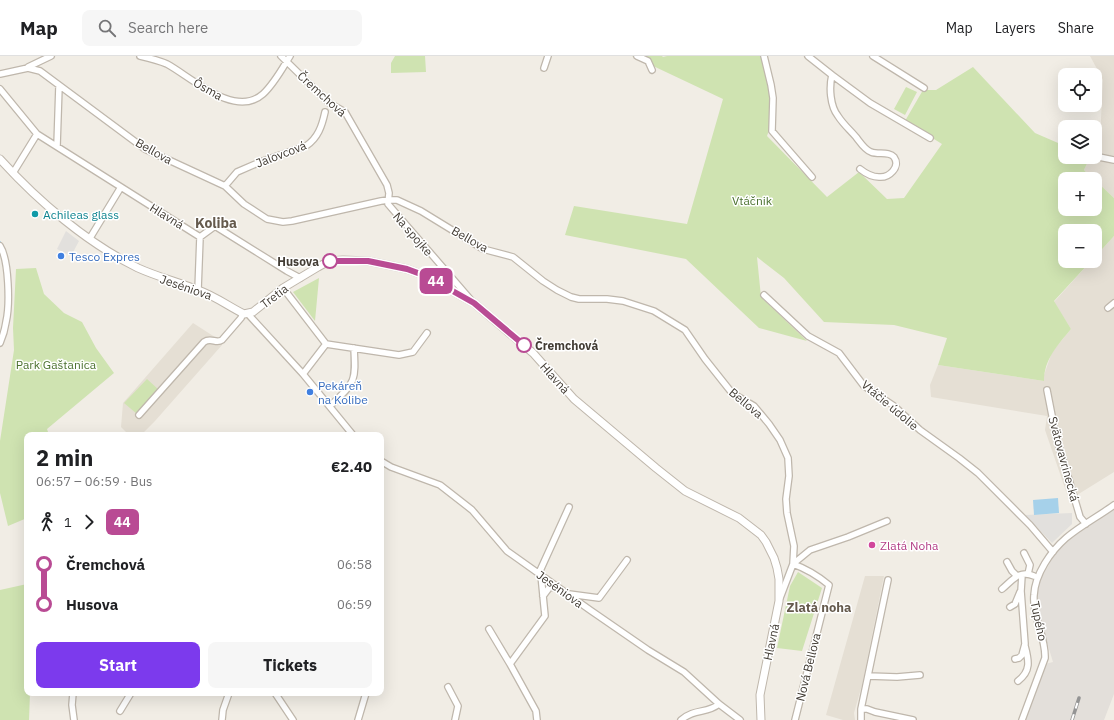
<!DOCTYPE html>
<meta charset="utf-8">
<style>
body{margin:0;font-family:"IBM Plex Sans",sans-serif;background:#f6f6f6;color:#202124;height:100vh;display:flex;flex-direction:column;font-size:15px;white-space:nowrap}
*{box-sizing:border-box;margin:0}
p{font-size:13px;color:#757577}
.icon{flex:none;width:22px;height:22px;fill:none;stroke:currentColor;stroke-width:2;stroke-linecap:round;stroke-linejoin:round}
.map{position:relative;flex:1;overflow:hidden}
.sheet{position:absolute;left:24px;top:376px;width:360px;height:264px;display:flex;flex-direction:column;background:#fff;border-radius:8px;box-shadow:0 4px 16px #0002}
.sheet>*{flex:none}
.badge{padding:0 8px;border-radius:6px;font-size:14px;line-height:26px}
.tools{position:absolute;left:1058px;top:12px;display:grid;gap:8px}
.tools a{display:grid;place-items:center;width:44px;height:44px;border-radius:8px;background:#fff;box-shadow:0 4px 16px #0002;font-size:20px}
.map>.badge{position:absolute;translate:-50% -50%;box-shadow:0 0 0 2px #fff}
.legs{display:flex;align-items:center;gap:6px;height:44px;padding:0 12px;font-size:13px}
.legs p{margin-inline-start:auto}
.summary{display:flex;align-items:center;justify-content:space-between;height:68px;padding:0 12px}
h1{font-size:22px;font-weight:800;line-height:30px}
.cta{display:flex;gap:8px;margin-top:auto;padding:8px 12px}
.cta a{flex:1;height:46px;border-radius:8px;background:#7c3aed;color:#fff;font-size:16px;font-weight:800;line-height:46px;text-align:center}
.cta a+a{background:#f6f6f6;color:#202124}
ul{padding:0 12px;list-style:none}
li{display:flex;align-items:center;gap:14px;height:40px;font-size:15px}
li i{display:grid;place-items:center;width:6px;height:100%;margin:0 5px;background:currentColor}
li i::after{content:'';width:10px;height:10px;margin:-5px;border:3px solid;border-radius:50%;background:#fff}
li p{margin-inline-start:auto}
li:first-child i{background:linear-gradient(#0000 50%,currentColor 0)}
li:last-child i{background:linear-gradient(currentColor 50%,#0000 0)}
header{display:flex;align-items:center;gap:24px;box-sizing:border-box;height:56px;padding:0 20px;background:#fff;border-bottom:1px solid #e0e0e0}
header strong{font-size:19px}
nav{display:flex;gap:22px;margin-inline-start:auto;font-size:14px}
.search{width:280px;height:36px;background:#f6f6f6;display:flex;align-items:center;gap:10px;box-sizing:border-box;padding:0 14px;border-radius:8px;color:#757577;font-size:15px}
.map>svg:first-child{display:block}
.residential{fill:#e5dfd4}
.industrial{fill:#e3dfda}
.green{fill:#cfe3b1}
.parking{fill:#e2e0dd}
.water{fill:#a6d1ea}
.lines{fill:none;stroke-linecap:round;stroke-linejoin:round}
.stream{stroke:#a6d1ea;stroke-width:2}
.minor-casing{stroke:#bfb7ac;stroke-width:8}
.tertiary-casing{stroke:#bfb7ac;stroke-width:9}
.minor{stroke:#fff;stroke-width:5.5}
.tertiary{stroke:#fff;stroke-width:7}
.rail-casing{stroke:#949494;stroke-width:3.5}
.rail{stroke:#fff;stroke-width:2;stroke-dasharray:6;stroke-linecap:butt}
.line-1-casing{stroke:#fff;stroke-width:9}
.line-1{stroke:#b94b94;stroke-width:6}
.culture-dot{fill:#0f9aa8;stroke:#fff;stroke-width:1.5}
.shop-dot{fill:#3f7fe0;stroke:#fff;stroke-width:1.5}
.stop-1-dot{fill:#fff;stroke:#b94b94;stroke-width:2}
.hotel-dot{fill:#d1479c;stroke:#fff;stroke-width:1.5}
.labels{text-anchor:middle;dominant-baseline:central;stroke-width:3;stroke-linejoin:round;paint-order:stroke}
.street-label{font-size:12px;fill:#433d35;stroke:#fff}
.park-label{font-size:12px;fill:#4a702e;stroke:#fff}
.culture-label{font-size:12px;fill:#0d838f;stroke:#fff;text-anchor:start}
.shop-label{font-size:12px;fill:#366cbe;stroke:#fff;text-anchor:start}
.stop-label{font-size:12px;font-weight:bold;fill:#433d35;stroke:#fff;text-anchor:end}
.hotel-label{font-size:12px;fill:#b23c85;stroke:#fff;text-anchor:start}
.neighbourhood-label{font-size:13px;font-weight:bold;fill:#655a4d;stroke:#fff}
.quarter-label{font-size:14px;font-weight:bold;fill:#655a4d;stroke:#fff}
</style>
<header>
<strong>Map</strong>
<div class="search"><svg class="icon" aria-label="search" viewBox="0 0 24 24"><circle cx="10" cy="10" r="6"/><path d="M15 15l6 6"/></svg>Search here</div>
<nav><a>Map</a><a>Layers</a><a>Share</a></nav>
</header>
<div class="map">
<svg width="1114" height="664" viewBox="0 0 1114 664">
<rect width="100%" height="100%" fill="#f1ede5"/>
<!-- residential -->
<path class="residential" d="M1090,0H1114V104L1099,101L1103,24Z
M1090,101L1114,108V142L1095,124V123L1084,114Z
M1114,180V416L1069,444L1045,374L1047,360L931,341L930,329L938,309L1044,325V319L1052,296L1071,273L1054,246L1091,205H1095V201Z
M193,267L218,283L222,289L155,365L141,379H129L121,371L123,347Z
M865,520H884L862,629L854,657L855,664H843L826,659Z"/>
<!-- industrial -->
<path class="industrial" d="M1114,452V638L1104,664H1025L1045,608L1053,606L1037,554L1036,541L1040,524L1054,500L1062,489Z"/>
<!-- green -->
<path class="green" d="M395,0H425L426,16L391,17V7Z
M632,0H662L663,1L667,0H762L769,30L772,66L767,80L827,141L859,116L887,143L904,142L942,88L905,65L923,34H936L973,11L1035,77L1065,90V101H1090L1084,114L1093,123H1065V153H1095V124L1114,142V180L1095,201V175H1065V205H1091L1054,245L1071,273C1058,289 1044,303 1044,325L938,309L947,282L894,269L824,266L784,222L757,201L761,241L807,285L759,272L686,203L565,179L574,150L687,168L723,43Z
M906,31L917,36L905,59L894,53Z
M36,212L44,238L64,257L82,266L96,292L114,317L47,373L49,379H27V462L8,470L0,437V385L14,294L13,272L16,213Z
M319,222L315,265L293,236Z
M147,323L159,334L137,358L124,347Z
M798,516L822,532L802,595L777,592L790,530Z
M27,528V637H30L29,664H0V534Z"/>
<!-- parking -->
<path class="parking" d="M66,175L79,185L71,200L57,193Z
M1072,457V468L1052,487L1025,459Z"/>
<!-- water -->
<path class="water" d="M1058,442L1059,457L1034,459L1033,444Z"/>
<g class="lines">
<!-- stream -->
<path class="stream" d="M0,186L5,195"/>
<defs>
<path id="minor" d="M140,0C149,2 158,4 167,8C191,21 235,63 263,38C274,28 282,13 290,0
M281,0L329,47L345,56L387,129L389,137L388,148L471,244
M637,0L648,5L652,14
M764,0L771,29L773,42L772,75L812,121
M808,0L832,19C829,31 830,50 838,60C843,68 850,74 856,81C860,86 865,94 871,96C878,99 889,95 894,101C901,111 889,122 879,121C872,121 865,117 860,113
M873,0L924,32
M28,11L51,0
M544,12L548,0
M0,18L28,12L40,15L145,93L225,130L244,148L267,163L283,166L292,165L381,145L388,144H397L421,155L483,193L513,201L543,225L557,234L571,241L579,243H607L623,245L654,255L685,274L705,303L732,337L754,350L769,368L780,384L788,402L789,420L786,443L787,457L794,490L793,508L780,542
M832,19L870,47L930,82
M0,33L37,78L200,181L215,170L287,215L300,222
M57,90L59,30
M1099,101L1114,104
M13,117L37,78
M225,130L237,116L260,106L306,90C318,82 322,70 325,56
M90,182L121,131
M0,190C9,204 10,249 6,266C5,273 3,280 0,287
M283,232L326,288L399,299L413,296L427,277
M198,234L200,181
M764,239L808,280L839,297L864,330L894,350L920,374L959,402L978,417L1030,469L1053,496
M1108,252L1114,247
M248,258L303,318L353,379
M303,318L326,288
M1047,334L1056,380L1080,461L1086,468
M330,350C355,326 356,327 354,292
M139,359L204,286C211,281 216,288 222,284L241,262L243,257
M381,405L391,411L440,429L472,454L507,495L590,554L648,594L684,616L719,648L740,664
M1024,497L1030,509L1028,518
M1007,506L1012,515L1017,520
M793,508C807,513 817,519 829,529L795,664
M793,508L810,494L848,481L887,465
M539,517L569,451
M1002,533C1012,525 1019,513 1034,520
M569,538L599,542L627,504
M543,540L549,532L557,530
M1010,551L1015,548L1020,536
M489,573L510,608
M1015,603L1019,602L1022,599L1025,588L1021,535L1022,519
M868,620L897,621L920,619
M1018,625C1031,615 1029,605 1025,590
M448,631L458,650L455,664
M73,637L72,649L74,664
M275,637L293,664
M861,653H867L875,656L913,664
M120,655L131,637
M222,664L223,654L229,637
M358,664L366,637
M537,664L536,655L510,608L545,560L541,519
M681,664C695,652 707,658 719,648
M861,664V653L888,524
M1022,664L1045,602C1046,581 1032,560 1034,539C1035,518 1051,495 1066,482C1080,470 1099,460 1114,449"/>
<path id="tertiary" d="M0,103C38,145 87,187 138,212C158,221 178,226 198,234C215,240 228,250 244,258L253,256L283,232L318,211L329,205L343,204L368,205L407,213L426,220L474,247L533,297L574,343L656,412L685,435L739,462L761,479L766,486L774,502L777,512L779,523V545L760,639L761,664"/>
</defs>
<!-- minor casing -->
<use href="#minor" class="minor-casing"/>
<!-- tertiary casing -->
<use href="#tertiary" class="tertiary-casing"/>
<!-- minor -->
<use href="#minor" class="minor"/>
<!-- tertiary -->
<use href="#tertiary" class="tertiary"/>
<defs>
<path id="rail" d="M1072,664L1079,642"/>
</defs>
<!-- rail casing -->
<use href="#rail" class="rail-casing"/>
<!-- rail -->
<use href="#rail" class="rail"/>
</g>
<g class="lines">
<defs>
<path id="line-1" d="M330,205H368L407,213L426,220L474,247L524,289"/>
</defs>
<!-- line-1 casing -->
<use href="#line-1" class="line-1-casing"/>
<!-- line-1 -->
<use href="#line-1" class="line-1"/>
</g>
<!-- markers -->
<circle class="culture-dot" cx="35" cy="158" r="4"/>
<g class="shop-dot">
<circle cx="61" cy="200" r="4"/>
<circle cx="310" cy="336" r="4"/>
</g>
<g class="stop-1-dot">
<circle cx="330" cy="205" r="7"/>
<circle cx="524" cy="289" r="7"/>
</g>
<circle class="hotel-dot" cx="872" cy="489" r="4"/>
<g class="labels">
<!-- street labels -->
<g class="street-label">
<text transform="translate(208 33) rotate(29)">Ôsma</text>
<text transform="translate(322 38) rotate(42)">Čremchová</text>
<text transform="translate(154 95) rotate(29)">Bellova</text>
<text transform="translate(281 98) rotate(-21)">Jalovcová</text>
<text transform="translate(167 160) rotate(32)">Hlavná</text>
<text transform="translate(413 178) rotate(49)">Na spojke</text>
<text transform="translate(470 183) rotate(29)">Bellova</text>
<text transform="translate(186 231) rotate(19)">Jeséniova</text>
<text transform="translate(274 240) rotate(-37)">Tretia</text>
<text transform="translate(555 322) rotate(48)">Hlavná</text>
<text transform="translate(746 347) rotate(40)">Bellova</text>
<text transform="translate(890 349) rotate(40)">Vtáčie údolie</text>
<text transform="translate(1064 403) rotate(75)">Svätovavrinecká</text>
<text transform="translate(560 533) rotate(36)">Jeséniova</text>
<text transform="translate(1039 565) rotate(78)">Tupého</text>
<text transform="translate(771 586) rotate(-78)">Hlavná</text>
<text transform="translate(808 611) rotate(-76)">Nová Bellova</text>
</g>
<!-- park labels -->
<g class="park-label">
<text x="752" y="144">Vtáčnik</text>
<text x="56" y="308">Park Gaštanica</text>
</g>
<!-- culture labels -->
<g class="culture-label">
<text x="43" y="158">Achileas glass</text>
</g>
<!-- shop labels -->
<g class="shop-label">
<text x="69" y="200">Tesco Expres</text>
<text x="318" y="329">Pekáreň<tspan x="318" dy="14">na Kolibe</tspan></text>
</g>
<!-- stop labels -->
<g class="stop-label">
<text x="319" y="205">Husova</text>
<text x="535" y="289" text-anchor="start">Čremchová</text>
</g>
<!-- hotel labels -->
<g class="hotel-label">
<text x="880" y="489">Zlatá Noha</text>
</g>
<!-- neighbourhood labels -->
<g class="neighbourhood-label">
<text x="819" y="551">Zlatá noha</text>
</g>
<!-- quarter labels -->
<g class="quarter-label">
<text x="216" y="167">Koliba</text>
</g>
</g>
</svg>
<div class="tools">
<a><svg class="icon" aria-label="locate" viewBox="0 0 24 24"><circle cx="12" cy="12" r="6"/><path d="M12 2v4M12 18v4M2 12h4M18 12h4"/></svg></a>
<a><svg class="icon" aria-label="layers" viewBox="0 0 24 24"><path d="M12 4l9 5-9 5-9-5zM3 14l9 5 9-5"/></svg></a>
<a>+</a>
<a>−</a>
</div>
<b class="badge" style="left:436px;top:225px;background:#b94b94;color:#fff">44</b>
<section class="sheet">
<div class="summary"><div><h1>2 min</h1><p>06:57 – 06:59 · Bus</p></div><b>€2.40</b></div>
<div class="legs"><svg class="icon" aria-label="walk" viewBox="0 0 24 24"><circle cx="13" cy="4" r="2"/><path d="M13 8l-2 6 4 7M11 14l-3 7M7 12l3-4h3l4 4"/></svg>1<svg class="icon" aria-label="forward" viewBox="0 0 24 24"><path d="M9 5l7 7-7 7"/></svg><b class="badge" style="background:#b94b94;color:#fff">44</b></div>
<ul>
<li><i style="color:#b94b94"></i><b>Čremchová</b><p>06:58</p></li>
<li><i style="color:#b94b94"></i><b>Husova</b><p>06:59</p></li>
</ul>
<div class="cta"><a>Start</a><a>Tickets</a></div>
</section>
</div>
